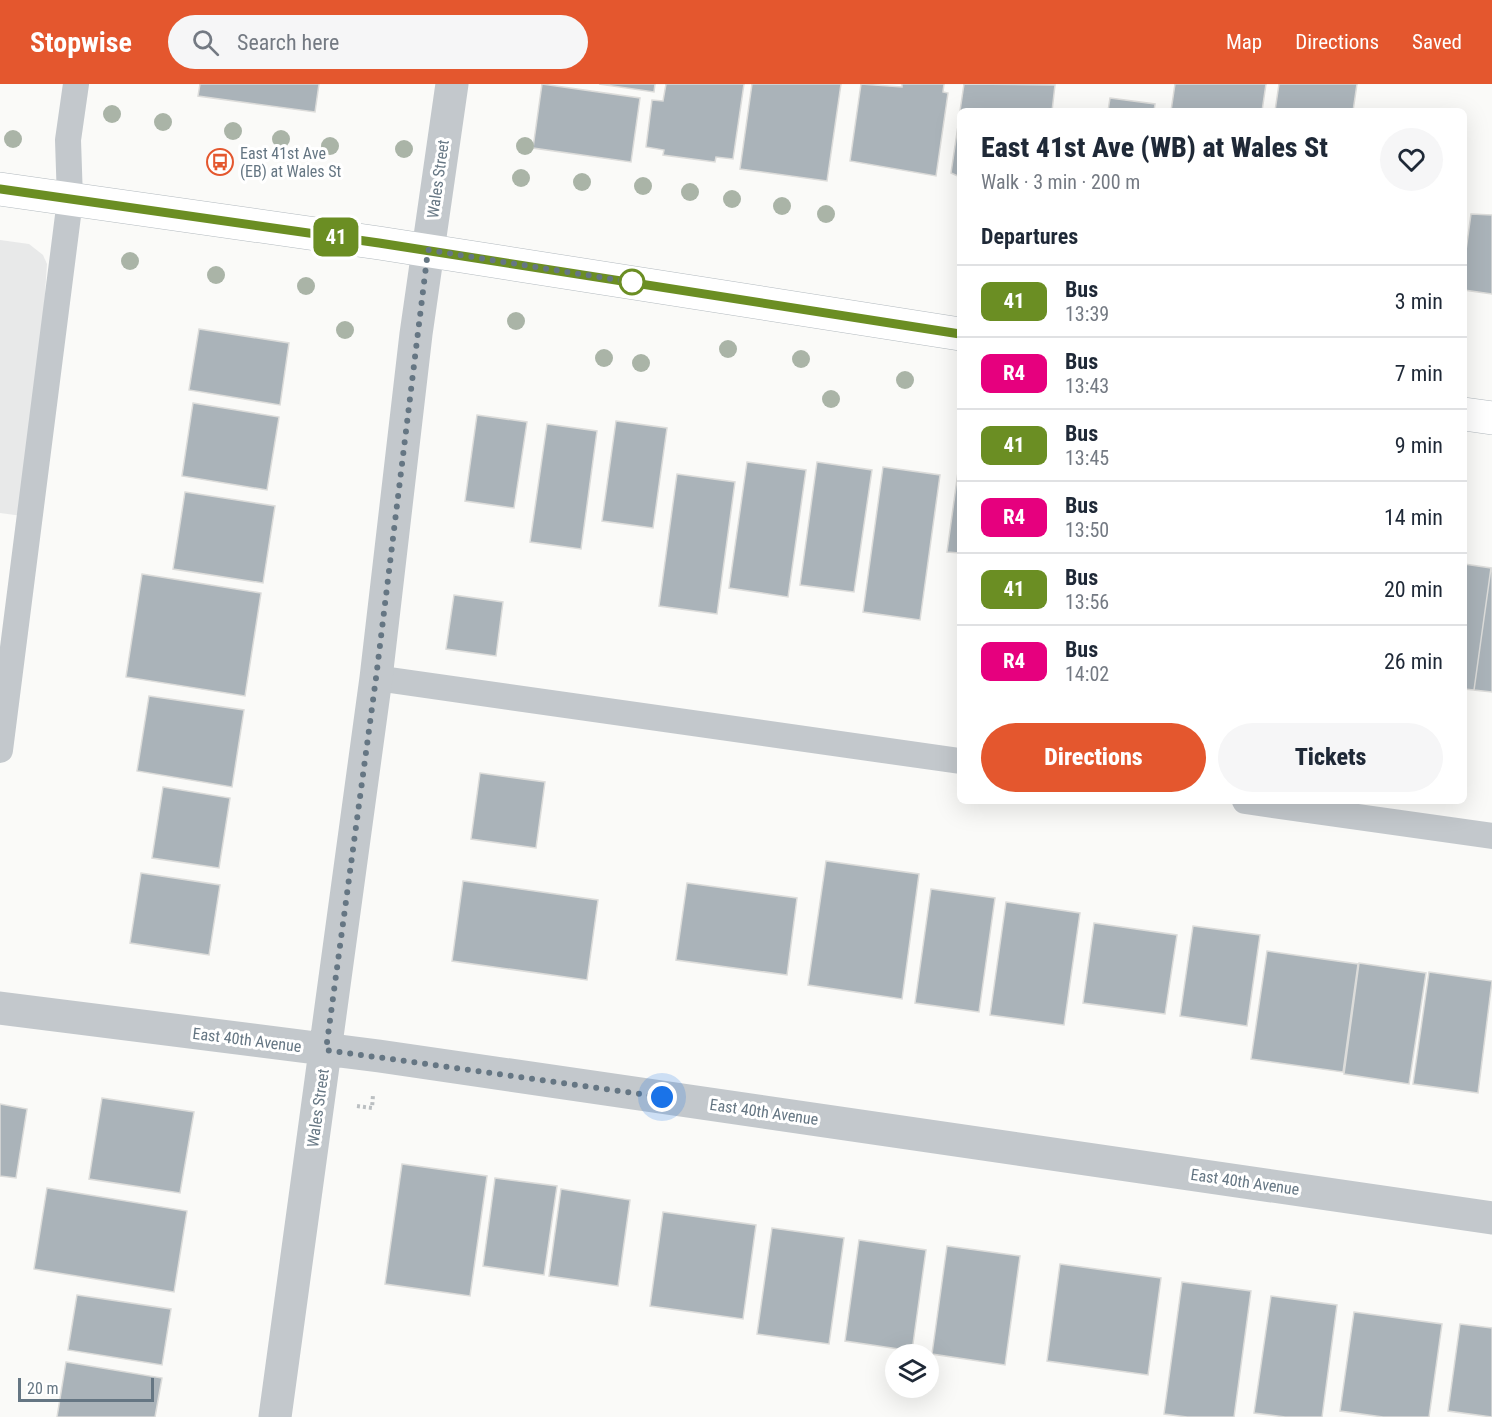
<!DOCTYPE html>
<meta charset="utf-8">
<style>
body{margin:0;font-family:"Roboto Condensed",sans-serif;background:#f6f6f7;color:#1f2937;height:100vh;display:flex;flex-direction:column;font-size:22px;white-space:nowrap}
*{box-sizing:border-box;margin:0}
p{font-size:20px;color:#747a83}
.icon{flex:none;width:33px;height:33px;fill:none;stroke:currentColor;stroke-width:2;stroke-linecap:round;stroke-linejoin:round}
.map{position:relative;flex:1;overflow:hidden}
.drawer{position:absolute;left:957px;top:24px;width:510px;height:696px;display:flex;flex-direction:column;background:#fff;border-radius:9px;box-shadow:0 6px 24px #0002}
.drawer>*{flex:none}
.badge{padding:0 12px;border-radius:9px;font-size:21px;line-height:39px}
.fabs{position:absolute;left:885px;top:1260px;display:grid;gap:12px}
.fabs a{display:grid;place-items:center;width:54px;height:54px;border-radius:50%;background:#fff;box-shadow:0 6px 24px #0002;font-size:30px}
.scale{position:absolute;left:18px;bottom:15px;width:136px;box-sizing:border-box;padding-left:6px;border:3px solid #657683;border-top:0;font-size:16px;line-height:21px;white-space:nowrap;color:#657683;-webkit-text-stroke:4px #fff;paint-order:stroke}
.you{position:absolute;width:30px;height:30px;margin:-15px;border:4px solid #fff;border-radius:50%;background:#1a73e8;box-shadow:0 0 0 9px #1a73e833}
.map>.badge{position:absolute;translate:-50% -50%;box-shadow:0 0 0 3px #fff}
h2{padding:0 24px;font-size:22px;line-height:54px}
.round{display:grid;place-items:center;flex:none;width:63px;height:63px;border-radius:32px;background:#f6f6f7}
.summary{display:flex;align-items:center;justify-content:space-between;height:102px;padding:0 24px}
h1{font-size:28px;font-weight:800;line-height:45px}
.action{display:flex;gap:12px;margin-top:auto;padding:12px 24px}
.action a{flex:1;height:69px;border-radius:36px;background:#e4572e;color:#fff;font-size:24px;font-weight:800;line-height:69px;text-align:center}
.action a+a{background:#f6f6f7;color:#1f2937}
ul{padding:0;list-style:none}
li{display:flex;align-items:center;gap:18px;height:72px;padding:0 24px;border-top:2px solid #e0e1e3}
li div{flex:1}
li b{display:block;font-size:22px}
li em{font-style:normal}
li .badge{min-width:66px;font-weight:700;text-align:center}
header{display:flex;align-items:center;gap:36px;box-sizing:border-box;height:84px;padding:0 30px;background:#e4572e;color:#fff}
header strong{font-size:28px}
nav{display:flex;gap:33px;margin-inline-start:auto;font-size:21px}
.search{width:420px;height:54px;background:#f6f6f7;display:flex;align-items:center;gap:15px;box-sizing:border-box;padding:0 21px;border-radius:33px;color:#747a83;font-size:22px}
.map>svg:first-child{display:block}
.built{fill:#e8e9e9}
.building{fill:#aab3b9;stroke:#dcdcda;stroke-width:1.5}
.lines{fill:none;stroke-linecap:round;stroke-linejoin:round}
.secondary-casing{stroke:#b3babf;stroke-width:34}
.path{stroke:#bbbfc2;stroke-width:4;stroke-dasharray:3 3;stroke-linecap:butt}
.service{stroke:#c3c8cc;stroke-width:26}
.minor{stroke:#c3c8cc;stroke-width:33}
.secondary{stroke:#fff;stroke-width:33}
.tree{fill:#aab4a7}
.line-casing{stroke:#fff;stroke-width:14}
.line{stroke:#6b8e23;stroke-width:9}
.walk{stroke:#657683;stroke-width:6;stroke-dasharray:0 10.8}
.stop-dot{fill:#fff;stroke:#6b8e23;stroke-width:3}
.labels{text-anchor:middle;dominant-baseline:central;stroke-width:6;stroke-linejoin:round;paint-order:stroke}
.poi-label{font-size:16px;fill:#657683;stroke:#fff;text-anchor:start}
.street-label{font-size:16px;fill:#657683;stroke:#fff}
</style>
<header>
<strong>Stopwise</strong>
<div class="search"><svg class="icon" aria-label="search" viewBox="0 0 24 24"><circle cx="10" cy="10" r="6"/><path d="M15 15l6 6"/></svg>Search here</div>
<nav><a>Map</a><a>Directions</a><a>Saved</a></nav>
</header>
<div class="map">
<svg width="1492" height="1333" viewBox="0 0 1492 1333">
<rect width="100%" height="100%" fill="#fafaf8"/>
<!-- built -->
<path class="built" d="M0,156L29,160L43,171L47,180L30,433L0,429Z"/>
<!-- building -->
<path class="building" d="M200,0H319L315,28L198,12Z
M542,0L640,14L631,78L533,64Z
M599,0H655L654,8Z
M666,0H744L733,75L716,73L715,78L663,71L664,66L646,63L652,16L663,17Z
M752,0H841L827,97L740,85Z
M861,0L902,3V0H944L943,8L948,9L936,92L850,77Z
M964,0L1055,1L1052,27H960Z
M1175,0H1266L1262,27H1171Z
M1279,0H1357L1353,27H1275Z
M1110,14L1155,20L1154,27H1108Z
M960,28V93L951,89Z
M1471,130L1492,131V210L1464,206V181Z
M199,245L289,259L280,321L189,306Z
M193,319L279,333L267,406L182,392Z
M477,331L527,338L514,424L465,417Z
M616,337L667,344L653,444L602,437Z
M547,340L597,347L581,465L530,458Z
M747,378L806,386L788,513L729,504Z
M817,378L872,386L854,508L800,501Z
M883,383L940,391L920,536L863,528Z
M958,388H960V469L947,468Z
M677,390L735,398L717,530L659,522Z
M185,408L275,422L263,499L173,485Z
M1464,480L1491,484L1474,606L1464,605Z
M1491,484H1492V608L1474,606Z
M142,490L261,509L245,612L126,593Z
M454,511L503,518L496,572L446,565Z
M149,612L244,626L232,703L137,687Z
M480,689L545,698L536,764L471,755Z
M163,703L230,714L219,784L152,774Z
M826,777L919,790L902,915L808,901Z
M141,789L220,801L209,871L130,859Z
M463,797L598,816L587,896L452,877Z
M687,799L797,814L787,891L676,876Z
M931,805L995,814L979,928L915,919Z
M1006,818L1080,829L1064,941L990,931Z
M1094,839L1177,851L1165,930L1083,919Z
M1193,842L1260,851L1247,942L1180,932Z
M1267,867L1358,880L1343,988L1251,975Z
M1359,879L1426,889L1409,1000L1344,990Z
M1429,888L1492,897L1478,1009L1413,1000Z
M102,1014L194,1028L180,1109L89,1095Z
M0,1020L27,1025L16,1094L0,1092Z
M402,1080L487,1092L470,1212L385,1200Z
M495,1094L557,1102L544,1191L483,1182Z
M47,1104L187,1127L174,1208L34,1185Z
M561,1105L630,1116L618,1202L549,1192Z
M663,1128L756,1141L743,1235L650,1222Z
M772,1144L844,1154L829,1260L757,1250Z
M859,1156L926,1166L912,1267L845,1257Z
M947,1162L1020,1172L1005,1281L932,1270Z
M1060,1180L1161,1194L1148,1291L1047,1277Z
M1182,1198L1251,1207L1234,1333H1187L1164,1330Z
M77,1211L171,1225L162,1281L68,1266Z
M1271,1212L1337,1221L1322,1333H1285L1254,1329Z
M1354,1228L1442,1240L1429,1333H1383L1340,1327Z
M1460,1240L1492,1244V1333L1448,1327Z
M66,1278L162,1294L155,1333H57Z"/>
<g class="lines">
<defs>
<path id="secondary" d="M0,105L379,159L960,250
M1464,330L1492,334"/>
</defs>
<!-- secondary casing -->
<use href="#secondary" class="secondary-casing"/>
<!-- path -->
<path class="path" d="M357,1022L372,1024L373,1011"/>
<!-- service -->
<path class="service" d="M376,594L960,677
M0,666L70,116L68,56L76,0
M1245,717L1492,752"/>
<!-- minor -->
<path class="minor" d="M0,924L379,972L1492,1134
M275,1333L376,594L416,250L452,0"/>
<!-- secondary -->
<use href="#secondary" class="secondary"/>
</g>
<!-- trees -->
<g class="tree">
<circle cx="112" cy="30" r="9"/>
<circle cx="163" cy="38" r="9"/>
<circle cx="233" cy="47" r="9"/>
<circle cx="13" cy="55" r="9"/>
<circle cx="281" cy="55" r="9"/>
<circle cx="330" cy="62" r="9"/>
<circle cx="525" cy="62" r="9"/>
<circle cx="404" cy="65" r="9"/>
<circle cx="521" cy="94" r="9"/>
<circle cx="582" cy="98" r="9"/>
<circle cx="643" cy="102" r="9"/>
<circle cx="690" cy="108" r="9"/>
<circle cx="732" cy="115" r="9"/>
<circle cx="782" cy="122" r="9"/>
<circle cx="826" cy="130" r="9"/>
<circle cx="130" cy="177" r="9"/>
<circle cx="216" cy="191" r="9"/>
<circle cx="306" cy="202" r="9"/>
<circle cx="516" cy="237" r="9"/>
<circle cx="345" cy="246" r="9"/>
<circle cx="728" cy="265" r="9"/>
<circle cx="604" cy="274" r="9"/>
<circle cx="801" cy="275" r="9"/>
<circle cx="641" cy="279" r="9"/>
<circle cx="905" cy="296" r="9"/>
<circle cx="831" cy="315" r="9"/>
</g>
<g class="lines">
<defs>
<path id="line" d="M0,105L379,159L960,250"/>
</defs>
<!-- line casing -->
<use href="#line" class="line-casing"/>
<!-- line -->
<use href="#line" class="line"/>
<!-- walk -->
<path class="walk" d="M632,198L637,199L428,166L376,594L326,966L662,1013"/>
</g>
<!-- icons -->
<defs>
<symbol id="bus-ring" viewBox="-11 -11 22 22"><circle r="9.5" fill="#fff" stroke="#e4572e" stroke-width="1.5"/><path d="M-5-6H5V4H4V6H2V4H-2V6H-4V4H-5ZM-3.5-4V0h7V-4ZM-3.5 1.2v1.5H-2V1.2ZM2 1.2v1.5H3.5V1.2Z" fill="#e4572e"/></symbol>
</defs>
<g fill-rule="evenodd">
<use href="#bus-ring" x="205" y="63" width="30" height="30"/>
</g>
<!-- markers -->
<circle class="stop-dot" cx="632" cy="198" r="12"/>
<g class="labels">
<!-- poi labels -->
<g class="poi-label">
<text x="240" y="69">East 41st Ave<tspan x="240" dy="18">(EB) at Wales St</tspan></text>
</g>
<!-- street labels -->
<g class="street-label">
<text transform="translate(438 95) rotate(-82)">Wales Street</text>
<text transform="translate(247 956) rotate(7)">East 40th Avenue</text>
<text transform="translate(318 1024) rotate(-82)">Wales Street</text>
<text transform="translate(764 1028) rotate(8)">East 40th Avenue</text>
<text transform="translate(1245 1098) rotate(8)">East 40th Avenue</text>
</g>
</g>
</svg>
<div class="fabs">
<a><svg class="icon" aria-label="layers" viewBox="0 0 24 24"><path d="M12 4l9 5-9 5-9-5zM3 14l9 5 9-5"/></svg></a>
</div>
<div class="scale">20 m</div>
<div class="you" style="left:662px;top:1013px"></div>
<b class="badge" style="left:336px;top:153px;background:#6b8e23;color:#fff">41</b>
<section class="drawer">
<div class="summary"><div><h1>East 41st Ave (WB) at Wales St</h1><p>Walk · 3 min · 200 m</p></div><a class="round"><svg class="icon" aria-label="heart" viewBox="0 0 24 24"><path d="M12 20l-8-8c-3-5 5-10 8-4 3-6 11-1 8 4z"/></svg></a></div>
<h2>Departures</h2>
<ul>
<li><span class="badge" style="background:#6b8e23;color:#fff">41</span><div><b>Bus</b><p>13:39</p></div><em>3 min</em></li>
<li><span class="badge" style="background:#e6007e;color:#fff">R4</span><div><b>Bus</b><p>13:43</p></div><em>7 min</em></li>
<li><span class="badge" style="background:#6b8e23;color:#fff">41</span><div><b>Bus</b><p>13:45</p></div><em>9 min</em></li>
<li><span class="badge" style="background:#e6007e;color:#fff">R4</span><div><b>Bus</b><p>13:50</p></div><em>14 min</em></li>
<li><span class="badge" style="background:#6b8e23;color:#fff">41</span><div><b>Bus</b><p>13:56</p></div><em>20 min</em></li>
<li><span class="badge" style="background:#e6007e;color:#fff">R4</span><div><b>Bus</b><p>14:02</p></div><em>26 min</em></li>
</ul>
<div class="action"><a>Directions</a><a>Tickets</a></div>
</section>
</div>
